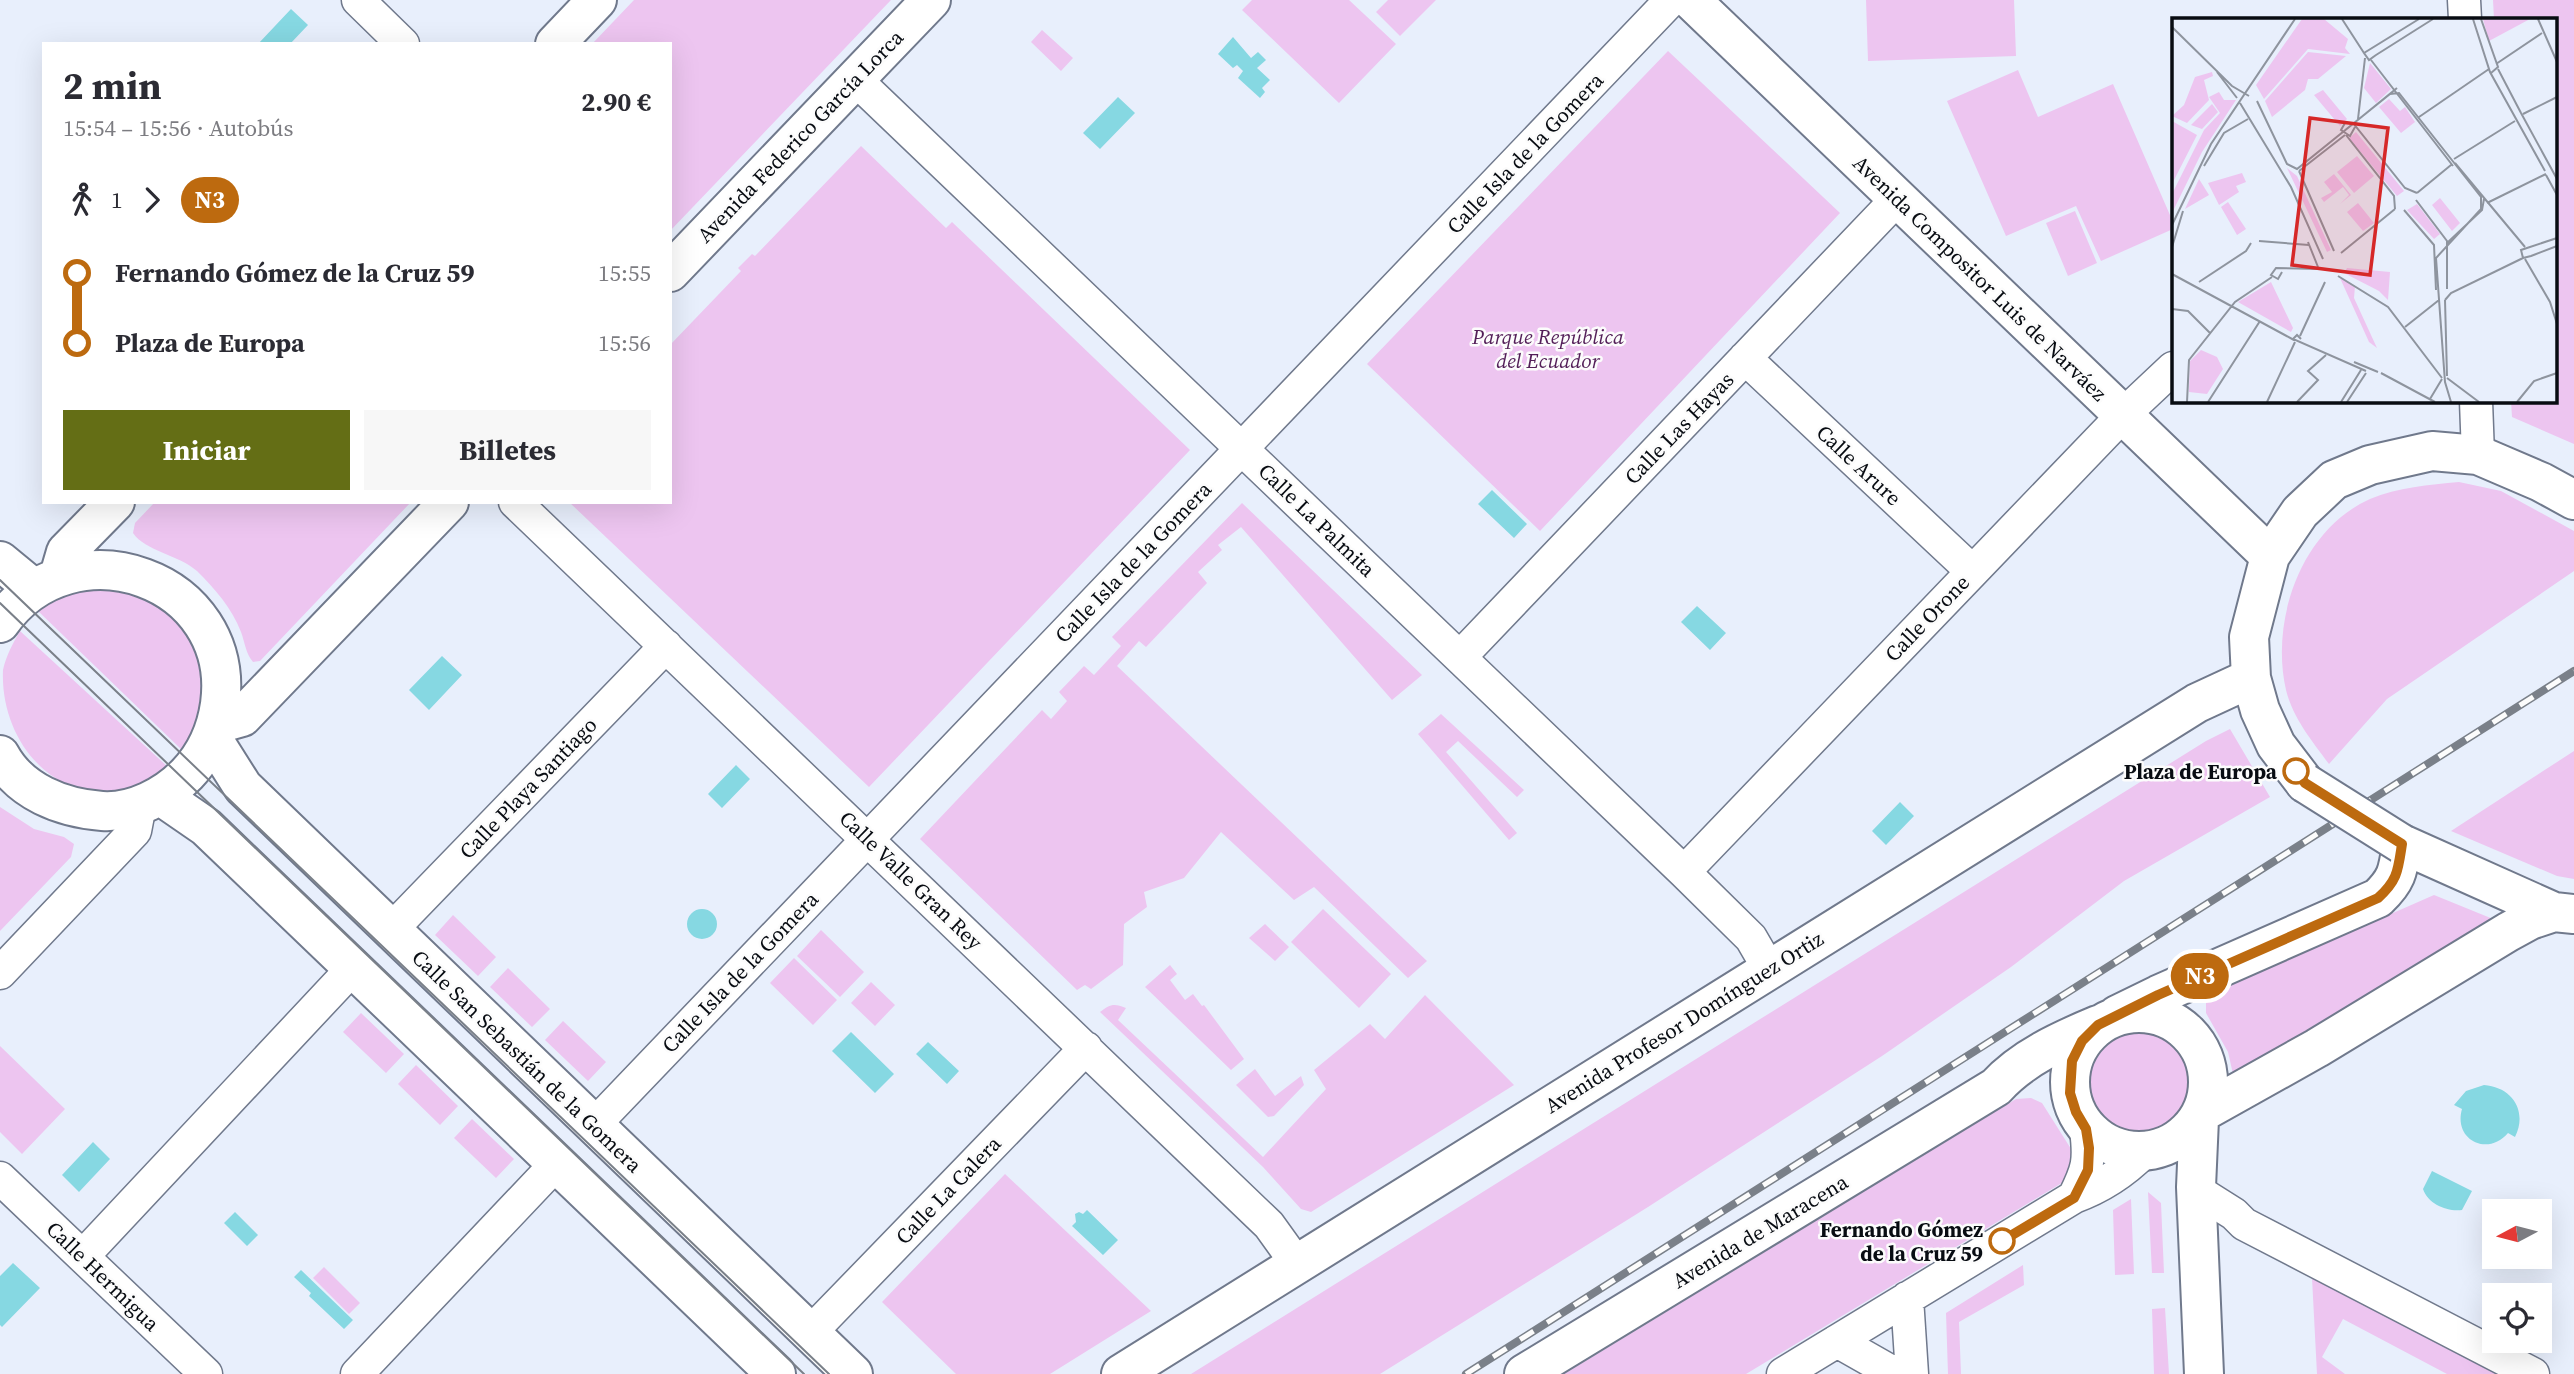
<!DOCTYPE html>
<html lang="es">
<meta charset="utf-8">
<style>
body{margin:0;font-family:"Source Serif 4",serif;background:#f7f7f7;color:#2b2b33;height:100vh;display:flex;flex-direction:column;font-size:26px;white-space:nowrap}
*{box-sizing:border-box;margin:0}
p{font-size:23px;color:#7c7c81}
.icon{flex:none;width:38px;height:38px;fill:none;stroke:currentColor;stroke-width:2;stroke-linecap:round;stroke-linejoin:round}
.map{position:relative;flex:1;overflow:hidden}
.drawer{position:absolute;left:42px;top:42px;width:630px;height:462px;display:flex;flex-direction:column;background:#fff;border-radius:0px;box-shadow:0 7px 28px #0002}
.drawer>*{flex:none}
.badge{padding:0 14px;border-radius:23px;font-size:24px;line-height:46px}
.needle{width:46px;rotate:263deg}
.controls{position:absolute;left:2482px;top:1199px;display:grid;gap:14px}
.controls a{display:grid;place-items:center;width:70px;height:70px;border-radius:0px;background:#fff;box-shadow:0 7px 28px #0002;font-size:35px}
.map>.badge{position:absolute;translate:-50% -50%;box-shadow:0 0 0 4px #fff}
.legs{display:flex;align-items:center;gap:10px;height:77px;padding:0 21px;font-size:23px}
.legs p{margin-inline-start:auto}
.summary{display:flex;align-items:center;justify-content:space-between;height:119px;padding:0 21px}
h1{font-size:38px;font-weight:700;line-height:52px}
.action{display:flex;gap:14px;margin-top:auto;padding:14px 21px}
.action a{flex:1;height:80px;border-radius:0px;background:#646e15;color:#fff;font-size:28px;font-weight:700;line-height:80px;text-align:center}
.action a+a{background:#f7f7f7;color:#2b2b33}
ul{padding:0 21px;list-style:none}
li{display:flex;align-items:center;gap:24px;height:70px;font-size:26px}
li i{display:grid;place-items:center;width:10px;height:100%;margin:0 9px;background:currentColor}
li i::after{content:'';width:18px;height:18px;margin:-9px;border:5px solid;border-radius:50%;background:#fff}
li p{margin-inline-start:auto}
li:first-child i{background:linear-gradient(#0000 50%,currentColor 0)}
li:last-child i{background:linear-gradient(currentColor 50%,#0000 0)}
.map>svg:first-child{display:block}
.green{fill:#edc5f0}
.water{fill:#86d8e2}
.lines{fill:none;stroke-linecap:round;stroke-linejoin:round}
.minor-casing{stroke:#70798c;stroke-width:35}
.major-casing{stroke:#70798c;stroke-width:42}
.minor{stroke:#fff;stroke-width:32}
.major{stroke:#fff;stroke-width:38}
.tram{stroke:#7a8089;stroke-width:2}
.rail-casing{stroke:#7a8089;stroke-width:8}
.rail{stroke:#fcfcfc;stroke-width:5;stroke-dasharray:16;stroke-linecap:butt}
.major-bridge-casing{stroke:#70798c;stroke-width:42;stroke-linecap:butt}
.major-bridge{stroke:#fff;stroke-width:38}
.line-1-casing{stroke:#fff;stroke-width:16}
.line-1{stroke:#bd6a0f;stroke-width:10}
.stop-1-dot{fill:#fff;stroke:#bd6a0f;stroke-width:3.5}
.labels{text-anchor:middle;dominant-baseline:central;stroke-width:5;stroke-linejoin:round;paint-order:stroke}
.street-label{font-size:21px;fill:#080c12;stroke:#fcfcfc}
.park-label{font-size:21px;font-style:italic;fill:#531e58;stroke:#fcfcfc}
.stop-label{font-size:21px;font-weight:bold;fill:#080c12;stroke:#fcfcfc;text-anchor:end}
.inset-road{fill:none;stroke:#8e949e;stroke-width:2}
.view{fill:#d62828;fill-opacity:0.15;stroke:#d62828;stroke-width:3.5}
.inset-edge{fill:none;stroke:#080c12;stroke-width:3.5}
</style>
<div class="map">
<svg width="2574" height="1374" viewBox="0 0 2574 1374">
<rect width="100%" height="100%" fill="#e8effc"/>
<!-- green -->
<path class="green" d="M634,0H891L670,231V44H592Z
M1252,0H1349L1396,44L1339,103L1242,10Z
M1388,0H1436L1400,36L1376,12Z
M1866,0H2014L2016,56L1868,61Z
M2493,0H2574V444L2512,417L2511,401H2555V19H2494Z
M1042,30L1073,58L1061,71L1031,42Z
M1668,51L1840,213L1540,531L1367,364Z
M2018,70L2038,117L2113,84L2173,222V229L2101,261L2076,206L2006,236L1947,101Z
M861,146L946,228L952,222L1190,450L869,787L569,502H670V345L741,271L738,268L752,254L755,256Z
M2075,211L2097,263L2068,276L2046,223Z
M2459,482L2501,491L2574,531V571L2387,699L2329,764C2312,741 2293,718 2286,690C2270,620 2301,530 2370,499C2398,487 2429,485 2459,482Z
M155,502H411L260,661L253,662C246,654 245,643 241,632C232,608 215,589 197,571C179,555 145,551 133,533L135,523Z
M1242,503L1422,675L1392,700L1241,527L1218,545L1222,550L1198,572L1207,583L1146,647L1139,641L1117,666L1427,961L1408,978L1314,887L1294,900L1221,832L1184,878L1144,892L1147,907L1124,924L1123,965L1091,989L1085,985L1077,990L920,839L1042,710L1051,719L1067,701L1059,692L1084,666L1094,675L1121,646L1112,637Z
M102,588C114,591 128,591 140,595C182,609 213,669 202,711C198,725 190,739 184,752L38,611L65,595Z
M20,631L169,768C154,777 139,788 121,791C53,803 0,740 3,670C6,656 13,643 20,631Z
M1441,714L1524,790L1517,797L1458,741L1446,752L1517,833L1509,840L1418,734Z
M2230,729L2270,797L2124,881L2011,967L1882,1056L1648,1207L1380,1374H1191L2206,741Z
M2574,751V879L2557,876L2451,831Z
M0,807L34,829L64,837L74,844L71,857L0,931Z
M2434,895L2493,919L2233,1074L2228,1052L2206,1013V1000L2213,992Z
M1323,909L1391,974L1359,1008L1291,942Z
M453,915L496,957L478,976L435,935Z
M1265,924L1289,947L1275,961L1249,938Z
M821,930L864,972L840,997L797,956Z
M794,958L837,1000L813,1025L770,983Z
M1170,965L1177,974L1170,980L1185,1000L1193,994L1202,1006L1204,1005L1244,1059L1231,1070L1145,987Z
M508,968L550,1009L532,1027L490,987Z
M871,982L895,1005L875,1026L851,1003Z
M1425,995L1514,1085L1311,1212L1301,1209L1263,1167L1100,1012C1110,1004 1114,1003 1126,1008L1118,1020L1263,1157L1326,1089L1314,1070L1370,1024L1385,1039Z
M361,1013L404,1054L386,1073L343,1032Z
M563,1021L606,1062L588,1081L545,1040Z
M2081 1082a59 59 0 1 1 118 0a59 59 0 1 1-118 0Z
M0,1046L65,1109L22,1154L0,1132Z
M416,1065L458,1106L440,1125L398,1084Z
M1255,1069L1275,1096L1301,1076L1304,1085L1274,1116L1268,1117L1236,1085Z
M2031,1098L2042,1103L2073,1152L2074,1169L2065,1181L1746,1374H1564L2016,1099Z
M472,1119L514,1159L496,1178L454,1138Z
M1005,1174L1151,1311L1050,1374H956L882,1302Z
M2148,1192L2161,1203L2164,1273H2152Z
M2131,1199L2134,1274L2115,1275L2113,1210Z
M2023,1265L2024,1285L1959,1322L1961,1374H1948L1946,1313Z
M324,1267L360,1303L349,1314L313,1278Z
M2312,1278L2496,1374H2447L2343,1319L2322,1357L2345,1374H2317Z
M2165,1308L2169,1374H2154L2152,1309Z"/>
<!-- water -->
<path class="water" d="M291,9L308,25L290,44H258Z
M1233,37L1251,58L1258,52L1266,60L1257,68L1270,80L1262,88L1265,92L1260,98L1238,78L1243,71L1237,65L1233,68L1218,54Z
M1118,97L1135,113L1100,149L1083,133Z
M1492,490L1527,524L1514,538L1478,504Z
M1697,606L1726,633L1710,650L1681,622Z
M442,656L462,675L429,710L409,690Z
M736,765L750,779L722,808L708,794Z
M1900,802L1914,816L1886,845L1872,831Z
M687 924a15 15 0 1 1 30 0a15 15 0 1 1-30 0Z
M851,1032L894,1074L875,1093L832,1051Z
M928,1042L959,1071L947,1084L916,1054Z
M2484,1085C2512,1087 2528,1111 2515,1137L2508,1133C2488,1157 2453,1140 2462,1109L2454,1105L2466,1091Z
M93,1142L110,1159L79,1192L62,1175Z
M2432,1171L2472,1191L2462,1210C2447,1212 2428,1204 2423,1189Z
M1087,1210L1118,1240L1103,1255L1072,1226L1076,1222L1075,1214L1079,1212L1083,1214Z
M235,1212L258,1235L247,1246L224,1223Z
M13,1263L40,1288L2,1327L0,1325V1276Z
M301,1270L353,1320L344,1329L309,1296L311,1293L294,1277Z"/>
<g class="lines">
<defs>
<path id="minor" d="M358,0L403,44
M2464,0L2465,19
M855,79L1684,872L1751,938L1769,969
M1745,358L1972,571
M2476,401L2478,455
M515,502L1269,1225L1297,1264
M1460,657L1897,199
M1684,872L2123,415L2173,368
M391,930L666,646
M0,973L135,831L140,805
M594,1125L1671,0
M0,1178L206,1374
M2196,1190L2234,1214L2244,1224L2533,1374
M2074,1197C2088,1169 2090,1161 2086,1129
M83,1256L353,968
M1907,1298L1912,1374
M810,1333L1086,1048
M1837,1341L1895,1374
M357,1374L556,1164
M1783,1374L2074,1197C2099,1188 2124,1172 2144,1152"/>
<path id="major" d="M1691,0L2270,556
M555,44L597,0
M670,272L931,0
M0,561L34,589
M59,576L66,552L115,502
M0,623C73,520 237,579 220,704C216,732 206,754 187,774C166,796 133,813 102,811C62,808 20,792 0,755
M217,724L242,717L449,502
M212,738L243,787L853,1374
M2305,783L2276,745L2260,710L2251,678L2249,637L2270,556L2300,512L2334,480L2370,465L2432,451L2478,455L2541,482L2574,500
M161,796L206,827L776,1374
M2070 1082a69 69 0 1 1 138 0a69 69 0 1 1-138 0Z
M2117,1015L2158,995L2378,898C2398,879 2398,870 2402,844L2554,912L2574,914
M2201,1113L2317,1048L2508,932L2530,920L2554,912
M2199,1119L2196,1187L2204,1374
M1121,1374L2197,703L2251,678
M1524,1374L1996,1087C2022,1058 2062,1040 2098,1025"/>
</defs>
<!-- minor casing -->
<use href="#minor" class="minor-casing"/>
<!-- major casing -->
<use href="#major" class="major-casing"/>
<!-- minor -->
<use href="#minor" class="minor"/>
<!-- major -->
<use href="#major" class="major"/>
<!-- tram -->
<path class="tram" d="M0,580L829,1374
M0,603L804,1374"/>
<defs>
<path id="rail" d="M1466,1374L2574,671"/>
</defs>
<!-- rail casing -->
<use href="#rail" class="rail-casing"/>
<!-- rail -->
<use href="#rail" class="rail"/>
<defs>
<path id="major-bridge" d="M2305,783L2402,844"/>
</defs>
<!-- major-bridge casing -->
<use href="#major-bridge" class="major-bridge-casing"/>
<!-- major-bridge -->
<use href="#major-bridge" class="major-bridge"/>
</g>
<g class="lines">
<defs>
<path id="line-1" d="M2002,1241L2074,1198L2088,1170L2089,1148L2086,1129L2076,1112L2070,1093L2072,1061L2082,1041L2098,1025L2158,995L2378,898C2398,880 2398,870 2402,844L2305,783L2296,771"/>
</defs>
<!-- line-1 casing -->
<use href="#line-1" class="line-1-casing"/>
<!-- line-1 -->
<use href="#line-1" class="line-1"/>
</g>
<!-- markers -->
<g class="stop-1-dot">
<circle cx="2296" cy="771" r="12"/>
<circle cx="2002" cy="1241" r="12"/>
</g>
<g class="labels">
<!-- street labels -->
<g class="street-label">
<text transform="translate(800 136) rotate(-46)">Avenida Federico García Lorca</text>
<text transform="translate(1525 153) rotate(-46)">Calle Isla de la Gomera</text>
<text transform="translate(1980 278) rotate(44)">Avenida Compositor Luis de Narváez</text>
<text transform="translate(1679 428) rotate(-46)">Calle Las Hayas</text>
<text transform="translate(1859 465) rotate(43)">Calle Arure</text>
<text transform="translate(1317 520) rotate(44)">Calle La Palmita</text>
<text transform="translate(1133 562) rotate(-46)">Calle Isla de la Gomera</text>
<text transform="translate(1927 618) rotate(-46)">Calle Orone</text>
<text transform="translate(528 788) rotate(-46)">Calle Playa Santiago</text>
<text transform="translate(911 880) rotate(44)">Calle Valle Gran Rey</text>
<text transform="translate(740 972) rotate(-46)">Calle Isla de la Gomera</text>
<text transform="translate(1684 1022) rotate(-32)">Avenida Profesor Domínguez Ortiz</text>
<text transform="translate(527 1061) rotate(44)">Calle San Sebastián de la Gomera</text>
<text transform="translate(948 1190) rotate(-46)">Calle La Calera</text>
<text transform="translate(1760 1231) rotate(-31)">Avenida de Maracena</text>
<text transform="translate(103 1276) rotate(44)">Calle Hermigua</text>
</g>
<!-- park labels -->
<g class="park-label">
<text x="1548" y="336">Parque República<tspan x="1548" dy="24">del Ecuador</tspan></text>
</g>
<!-- stop labels -->
<g class="stop-label">
<text x="2277" y="771">Plaza de Europa</text>
<text x="1983" y="1229">Fernando Gómez<tspan x="1983" dy="24">de la Cruz 59</tspan></text>
</g>
</g>
<!-- overview -->
<g transform="translate(2172 18)">
<rect width="385" height="385" fill="#e8effc"/>
<path d="M130,1H152L176,21L173,30L178,36L136,31L92,81L84,67ZM311,1H358L317,23ZM136,34L174,38L146,61H136L133,72L100,99L93,83ZM198,45L219,71L204,85L192,70ZM40,54L41,58L32,62L37,82L15,105L0,98L12,87L23,59ZM151,72L175,101L168,108L142,77ZM47,74L52,82H64L30,134L1,193L0,176L32,112L48,95L37,79ZM217,81L228,93L233,89L243,104L229,115L207,89ZM40,86L46,94L30,111L19,107ZM0,103L25,117L0,166ZM184,114L232,173L225,178L177,120ZM185,138L202,158L182,175L165,154ZM115,150L125,158L159,232L155,234ZM70,155L74,164L64,168L67,174L47,187L36,165ZM162,156L179,177L168,186L177,177L171,169L152,184L149,180L160,174L152,164ZM27,161L37,177L13,191ZM268,180L288,205L280,213L260,187ZM56,184L74,211L65,217L49,189ZM186,185L202,205L191,213L175,194ZM245,186L268,216L262,221L235,192ZM175,250L218,254L216,282L207,273L172,255ZM168,260L183,268L182,280L205,330L197,324ZM99,264L121,310L119,314L66,284ZM29,332L45,339L51,351L35,376L17,374L18,343Z" fill="#edc5f0"/>
<path class="inset-road" d="M170,1L192,35M301,1L318,54L373,153M309,1L326,49L319,55M366,1L385,44M0,9L60,68L77,78M204,37L197,42L192,35L247,1M204,37L261,1M199,42L281,148M324,46L370,15M326,51L349,95M45,54L65,80M85,83L115,146L125,151L218,76L227,75L309,179V191L264,240L273,364L279,384M68,85L119,169L151,241M349,95L385,161M351,96L385,79M247,99L317,51M186,101L193,40M187,101L225,70M183,109L178,118L169,112L173,105H181L233,170L245,175M174,117L222,178L223,191M282,141L343,103M283,145L353,229M32,148L52,115L76,101M127,153L162,233M127,153L173,117M374,157L385,177M245,175L279,147M244,182L275,223V271M315,185L374,156M232,192L262,227L264,272M0,207L39,126L123,1M87,223L137,227M136,224L146,249M275,225L310,192L312,181M0,229L11,193M169,235L223,191M359,238L351,240L349,232L385,220M359,238L385,228M353,241L378,284L385,306M110,254L106,261L99,257L104,250L146,251M0,256L122,322M166,258L216,289L270,360M27,264L74,233L79,225M273,282L279,275L351,240M273,282L275,358M0,291L16,293L38,315M233,309L267,282M128,318L153,264M129,321L125,317L121,321L194,353M182,344L206,354M209,355L263,384M275,360L307,384M258,381L270,361M15,384L17,342L63,284L100,259M36,384L88,303M95,384L123,324M125,384L146,362L136,353L154,337M169,384L189,352M175,384L194,355M345,384L362,363L385,355"/>
<path class="view" d="M138,100L216,110L198,257L120,247Z"/>
<rect width="385" height="385" class="inset-edge"/>
</g>
</svg>
<div class="controls">
<a><svg class="needle" viewBox="-14 -14 28 28"><path d="M0-13l5 13h-10z" fill="#e53935"/><path d="M0 13l5-13h-10z" fill="#7c7c81"/></svg></a>
<a><svg class="icon" aria-label="locate" viewBox="0 0 24 24"><circle cx="12" cy="12" r="6"/><path d="M12 2v4M12 18v4M2 12h4M18 12h4"/></svg></a>
</div>
<b class="badge" style="left:2200px;top:976px;background:#bd6a0f;color:#fff">N3</b>
<section class="drawer">
<div class="summary"><div><h1>2 min</h1><p>15:54 – 15:56 · Autobús</p></div><b>2.90 €</b></div>
<div class="legs"><svg class="icon" aria-label="walk" viewBox="0 0 24 24"><circle cx="13" cy="4" r="2"/><path d="M13 8l-2 6 4 7M11 14l-3 7M7 12l3-4h3l4 4"/></svg>1<svg class="icon" aria-label="forward" viewBox="0 0 24 24"><path d="M9 5l7 7-7 7"/></svg><b class="badge" style="background:#bd6a0f;color:#fff">N3</b></div>
<ul>
<li><i style="color:#bd6a0f"></i><b>Fernando Gómez de la Cruz 59</b><p>15:55</p></li>
<li><i style="color:#bd6a0f"></i><b>Plaza de Europa</b><p>15:56</p></li>
</ul>
<div class="action"><a>Iniciar</a><a>Billetes</a></div>
</section>
</div>
